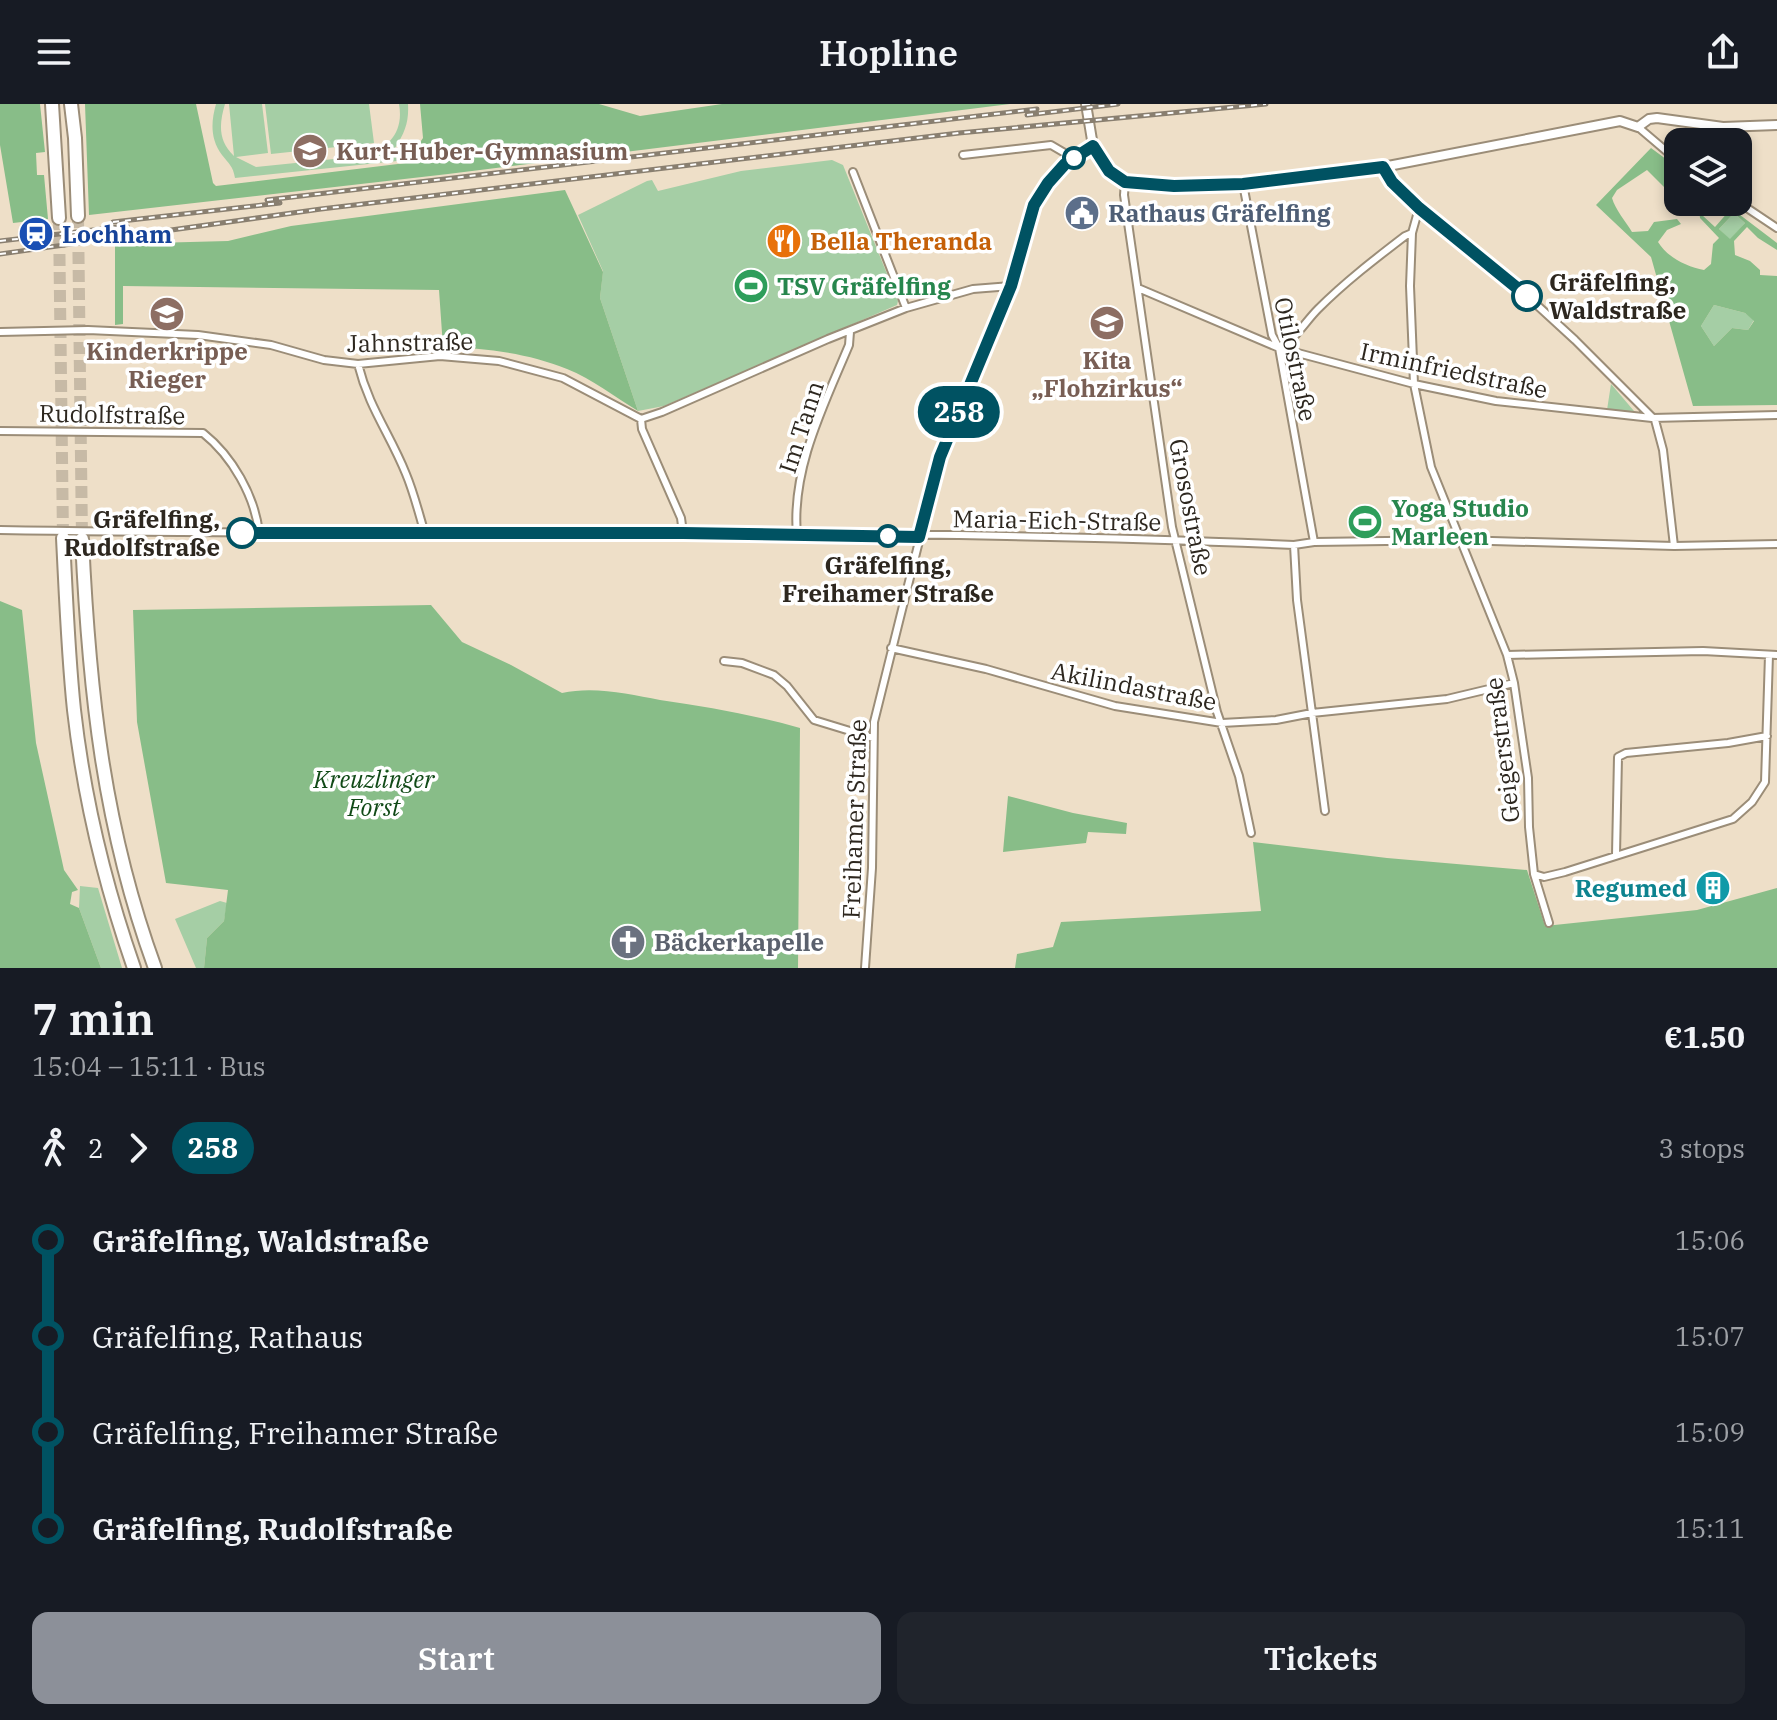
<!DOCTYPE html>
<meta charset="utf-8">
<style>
body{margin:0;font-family:"IBM Plex Serif",serif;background:#20242c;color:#f1f3f6;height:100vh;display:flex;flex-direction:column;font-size:30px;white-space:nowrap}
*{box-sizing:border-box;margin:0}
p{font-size:26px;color:#9ea1a6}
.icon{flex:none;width:44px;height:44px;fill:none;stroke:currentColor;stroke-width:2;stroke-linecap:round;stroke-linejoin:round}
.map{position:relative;height:864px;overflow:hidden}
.details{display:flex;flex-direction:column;background:#171b24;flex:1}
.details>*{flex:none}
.badge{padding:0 16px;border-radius:26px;font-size:28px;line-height:52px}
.controls{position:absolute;left:1664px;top:24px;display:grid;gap:16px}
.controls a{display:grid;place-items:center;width:88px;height:88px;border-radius:16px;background:#171b24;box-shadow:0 4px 12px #0003;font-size:40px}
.map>.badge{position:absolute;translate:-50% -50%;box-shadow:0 0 0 4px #fff}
.legs{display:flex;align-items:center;gap:12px;height:88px;padding:0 32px;font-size:26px}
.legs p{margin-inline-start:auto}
.summary{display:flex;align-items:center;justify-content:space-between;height:136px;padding:0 32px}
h1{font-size:44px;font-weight:600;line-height:60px}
.button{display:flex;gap:16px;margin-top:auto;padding:16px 32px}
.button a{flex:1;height:92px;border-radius:16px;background:#8c9099;color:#fff;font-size:32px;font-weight:600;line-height:92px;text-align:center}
.button a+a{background:#20242c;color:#f1f3f6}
ul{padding:0 32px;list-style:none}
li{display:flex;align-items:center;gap:28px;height:96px;font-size:30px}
li i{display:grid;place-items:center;width:12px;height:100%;margin:0 10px;background:currentColor}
li i::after{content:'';width:20px;height:20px;margin:-10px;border:6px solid;border-radius:50%;background:#171b24}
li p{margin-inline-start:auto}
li:first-child i{background:linear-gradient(#0000 50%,currentColor 0)}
li:last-child i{background:linear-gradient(currentColor 50%,#0000 0)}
header{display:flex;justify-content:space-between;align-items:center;height:104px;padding:0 32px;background:#171b24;font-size:36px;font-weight:600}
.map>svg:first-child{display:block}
.green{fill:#a5cea5}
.forest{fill:#88bd88;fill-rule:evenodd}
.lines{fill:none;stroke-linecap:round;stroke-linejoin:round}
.motorway-tunnel{stroke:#c7baa6;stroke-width:12;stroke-dasharray:12 6;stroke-linecap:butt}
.minor-casing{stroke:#9b8d78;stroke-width:10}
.tertiary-casing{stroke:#9b8d78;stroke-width:12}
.motorway-casing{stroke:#9b8d78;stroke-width:16}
.minor{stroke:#fff;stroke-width:6}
.tertiary{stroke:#fff;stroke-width:8}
.motorway{stroke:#fff;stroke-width:12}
.rail-casing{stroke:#897f70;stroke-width:5}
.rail{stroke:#fff;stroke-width:2;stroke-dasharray:6;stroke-linecap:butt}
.line-1-casing{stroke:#fff;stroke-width:18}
.line-1{stroke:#005262;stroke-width:12}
.stop-1-dot{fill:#fff;stroke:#005262;stroke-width:4}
.labels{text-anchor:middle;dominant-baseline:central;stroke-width:7;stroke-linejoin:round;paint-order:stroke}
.education-label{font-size:24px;font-weight:bold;fill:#785e54;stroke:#fff}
.service-label{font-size:24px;font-weight:bold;fill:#4e5e75;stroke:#fff;text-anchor:start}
.transit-label{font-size:24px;font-weight:bold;fill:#164399;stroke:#fff;text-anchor:start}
.food-label{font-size:24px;font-weight:bold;fill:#c56008;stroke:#fff;text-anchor:start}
.stop-label{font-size:24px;font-weight:bold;fill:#2d271f;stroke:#fff;text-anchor:start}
.leisure-label{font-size:24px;font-weight:bold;fill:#27864d;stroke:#fff;text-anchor:start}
.street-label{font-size:24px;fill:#2d271f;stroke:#fff}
.park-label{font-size:24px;font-style:italic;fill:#114a17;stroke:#fff}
.culture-label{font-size:24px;font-weight:bold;fill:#0d838f;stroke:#fff;text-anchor:end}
.worship-label{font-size:24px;font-weight:bold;fill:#5b616d;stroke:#fff;text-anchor:start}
</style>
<header><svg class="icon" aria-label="menu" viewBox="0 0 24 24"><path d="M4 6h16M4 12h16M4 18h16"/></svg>Hopline<svg class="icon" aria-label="share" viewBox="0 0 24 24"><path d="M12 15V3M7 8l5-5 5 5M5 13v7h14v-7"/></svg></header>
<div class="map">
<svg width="1777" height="864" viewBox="0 0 1777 864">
<rect width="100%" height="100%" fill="#eedfc8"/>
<!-- green -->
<path class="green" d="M216,0H225C219,20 218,37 234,52L229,0H262L268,49L236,53L256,63L364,52C389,44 404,28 399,0H408C409,18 405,28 395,44L397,57L235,74C233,62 229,60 222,51C210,35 211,18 216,0Z
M265,0H369L374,39L271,50Z
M832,56L843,61L898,197L897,201L664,302L638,307L600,194L603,167L578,111L647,77L652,76L658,87L741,67Z
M1734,109L1745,119L1730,136L1719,125Z
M1714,201L1745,209L1754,216L1748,226L1732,224L1714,242L1701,222Z
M1611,280L1634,307L1632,309L1607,306Z
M80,782L98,784L122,864H101L79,804Z
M220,797L227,799L224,817L207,834L204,864H196L175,815Z"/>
<!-- forest -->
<path class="forest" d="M0,0H40L45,48L36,49L37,71H44L48,115L13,119L0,41Z
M85,0H196L213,79L216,82L406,59L423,34L420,0H599L640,12L722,0H1010L448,70L89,111Z
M1651,44L1678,64V97L1647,66L1617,86L1612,94C1615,105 1626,118 1632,128L1648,127L1654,118L1677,115L1681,120L1667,126L1658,138C1667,153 1687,163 1704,166L1711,160L1713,140L1719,134L1700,114L1699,106L1690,98H1713L1702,111L1715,123L1729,107L1719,98H1723L1777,139V146L1758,134L1747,123L1734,137L1735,151L1750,157L1760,166V171L1777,172V301L1693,302L1651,153L1596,101ZM1734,109L1745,119L1730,135L1719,125ZM1714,201L1745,209L1754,217L1748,226L1732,224L1714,242L1701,222Z
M565,86L603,168L600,194L638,307C615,293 592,275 567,265C528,249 485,244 443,243L439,186L123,182V220L115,221V140L228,137L291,122Z
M0,497L22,506L36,639L64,766L78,786L72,788L70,800L79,804L101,864H0Z
M431,501L462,538L511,561L562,589C594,582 629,590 660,596C708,603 754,611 800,624L798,864H204L207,834L224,817L228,786L166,779L137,618L133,506Z
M1008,692L1073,709L1127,719L1126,730L1088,728L1086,739L1003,748Z
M1253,738L1387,754L1527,766L1545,822L1697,806L1777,784V864H1015L1017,850L1053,843L1061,818L1261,807Z"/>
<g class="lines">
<!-- motorway-tunnel -->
<path class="motorway-tunnel" d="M78,112L82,435
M59,114L63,434"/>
<defs>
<path id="minor" d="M1638,23L1678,57
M963,51L1051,41L1063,48L1071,56
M1383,63L1392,78L1527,192L1575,236L1655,316L1663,346L1674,442
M853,68L906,204
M1125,78L1124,91L1172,423L1217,608L1239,672L1251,729
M1243,80L1272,231L1279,244L1314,438
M1738,98L1777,124
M1419,104L1412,129L1410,182L1414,280L1431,363L1507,551L1514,579L1528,674L1529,723L1534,770L1549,819
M1138,184L1279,244L1414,280L1496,297L1652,314L1777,311
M0,228L88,226L198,231L271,241L324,256L358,260L440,252L499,257L563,274L641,315
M1279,244C1296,235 1305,218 1318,205C1345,178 1375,155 1405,132L1412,129
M358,260C369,304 390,330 406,370C414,389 419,410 425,430
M641,315L662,308L828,235L906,204L973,185L1011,182
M641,315L642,325L681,414L683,429
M0,327L203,329C232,352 255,392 259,429
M0,426C431,434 863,421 1294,441L1314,438L1458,436L1674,442L1777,440
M797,431C791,365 824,301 849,241L850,228
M1294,441L1297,496L1325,707
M891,544L986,565L1115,602L1222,619L1276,616L1312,609L1447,595L1514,579
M1507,551L1703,547L1777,551
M724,557L742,559L774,571L787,582L814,616L873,634
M1616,751L1618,653L1626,649L1728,639L1767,632
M1534,770L1544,773L1565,768L1733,715L1752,698L1765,678L1769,551
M865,864L872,764L874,618L940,353L1011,182L1034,101L1048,79L1065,60L1093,42"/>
<path id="tertiary" d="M1086,0L1093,42L1109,67L1125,78L1174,82L1243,80L1383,63L1620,17L1638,23L1649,15L1657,14L1723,23L1777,21"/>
<path id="motorway" d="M52,0L59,114
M71,0L75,34L78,112
M63,434C66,492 68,549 74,606C84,694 105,781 134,864
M82,435C89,585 103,722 155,864"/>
</defs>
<!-- minor casing -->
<use href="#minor" class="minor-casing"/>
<!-- tertiary casing -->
<use href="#tertiary" class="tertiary-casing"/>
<!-- motorway casing -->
<use href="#motorway" class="motorway-casing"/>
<!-- minor -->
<use href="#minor" class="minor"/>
<!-- tertiary -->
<use href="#tertiary" class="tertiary"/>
<!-- motorway -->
<use href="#motorway" class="motorway"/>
<defs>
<path id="rail" d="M1027,11L1118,0
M267,96L1037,5
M113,118L280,99
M0,137L127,122
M0,150L321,105L959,29L1266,0"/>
</defs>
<!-- rail casing -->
<use href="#rail" class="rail-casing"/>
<!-- rail -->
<use href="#rail" class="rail"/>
</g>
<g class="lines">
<defs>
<path id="line-1" d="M242,429H683L919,433L940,353L1011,182L1034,101L1048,79L1065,60L1093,42L1109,67L1125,78L1174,82L1243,80L1383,63L1392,78L1419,104L1527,192"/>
</defs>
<!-- line-1 casing -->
<use href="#line-1" class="line-1-casing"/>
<!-- line-1 -->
<use href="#line-1" class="line-1"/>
</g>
<!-- icons -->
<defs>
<symbol id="school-disc" viewBox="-11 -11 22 22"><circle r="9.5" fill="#8d6e63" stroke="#fff"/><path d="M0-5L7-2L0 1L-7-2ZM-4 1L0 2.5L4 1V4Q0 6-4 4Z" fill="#fff"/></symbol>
<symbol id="civic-disc" viewBox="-11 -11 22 22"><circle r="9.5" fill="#5c6f8a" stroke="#fff"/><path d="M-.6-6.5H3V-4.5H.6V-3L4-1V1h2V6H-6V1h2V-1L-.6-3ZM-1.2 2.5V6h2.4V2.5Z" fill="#fff"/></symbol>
<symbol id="station-disc" viewBox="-11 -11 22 22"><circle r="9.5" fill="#1a4fb4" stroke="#fff"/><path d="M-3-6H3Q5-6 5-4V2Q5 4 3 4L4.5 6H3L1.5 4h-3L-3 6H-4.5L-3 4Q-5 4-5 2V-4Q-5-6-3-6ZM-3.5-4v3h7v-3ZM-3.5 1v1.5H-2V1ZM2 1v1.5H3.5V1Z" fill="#fff"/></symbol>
<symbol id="restaurant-disc" viewBox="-11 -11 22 22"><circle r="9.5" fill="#e8710a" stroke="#fff"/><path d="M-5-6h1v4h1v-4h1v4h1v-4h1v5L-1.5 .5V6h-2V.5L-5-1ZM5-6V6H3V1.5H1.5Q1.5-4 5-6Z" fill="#fff"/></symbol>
<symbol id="stadium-disc" viewBox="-11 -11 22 22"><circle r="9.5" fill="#2e9e5b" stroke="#fff"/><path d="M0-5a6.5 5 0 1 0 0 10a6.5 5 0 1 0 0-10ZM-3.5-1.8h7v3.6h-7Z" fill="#fff"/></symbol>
<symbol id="building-disc" viewBox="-11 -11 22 22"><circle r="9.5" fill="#0f9aa8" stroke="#fff"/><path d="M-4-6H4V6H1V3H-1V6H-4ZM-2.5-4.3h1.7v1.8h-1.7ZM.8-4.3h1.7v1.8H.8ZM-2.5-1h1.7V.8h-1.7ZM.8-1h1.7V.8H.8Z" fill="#fff"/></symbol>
<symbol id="church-disc" viewBox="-11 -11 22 22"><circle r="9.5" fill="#6b7280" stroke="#fff"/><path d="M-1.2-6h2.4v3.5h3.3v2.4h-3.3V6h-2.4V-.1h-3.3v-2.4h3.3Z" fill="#fff"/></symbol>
</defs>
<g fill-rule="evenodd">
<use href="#school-disc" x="290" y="27" width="40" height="40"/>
<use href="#civic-disc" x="1062" y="89" width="40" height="40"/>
<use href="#station-disc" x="16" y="110" width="40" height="40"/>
<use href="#restaurant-disc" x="764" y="117" width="40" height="40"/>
<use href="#stadium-disc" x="731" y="162" width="40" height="40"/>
<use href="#school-disc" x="147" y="190" width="40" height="40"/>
<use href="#school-disc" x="1087" y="199" width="40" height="40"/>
<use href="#stadium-disc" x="1345" y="398" width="40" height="40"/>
<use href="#building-disc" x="1693" y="764" width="40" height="40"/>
<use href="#church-disc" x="608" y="818" width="40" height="40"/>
</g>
<!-- markers -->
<g class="stop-1-dot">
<circle cx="1074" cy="54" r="10"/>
<circle cx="1527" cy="192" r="14"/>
<circle cx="242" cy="429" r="14"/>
<circle cx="888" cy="432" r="10"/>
</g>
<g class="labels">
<!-- education labels -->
<g class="education-label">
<text x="336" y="47" text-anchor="start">Kurt-Huber-Gymnasium</text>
<text x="167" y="247">Kinderkrippe<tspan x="167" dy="28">Rieger</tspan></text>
<text x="1107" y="256">Kita<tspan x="1107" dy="28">„Flohzirkus“</tspan></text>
</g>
<!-- service labels -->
<g class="service-label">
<text x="1108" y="109">Rathaus Gräfelfing</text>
</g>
<!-- transit labels -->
<g class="transit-label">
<text x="62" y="130">Lochham</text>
</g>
<!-- food labels -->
<g class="food-label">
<text x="810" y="137">Bella Theranda</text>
</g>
<!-- stop labels -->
<g class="stop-label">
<text x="1549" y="178">Gräfelfing,<tspan x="1549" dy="28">Waldstraße</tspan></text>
<text x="220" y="415" text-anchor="end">Gräfelfing,<tspan x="220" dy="28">Rudolfstraße</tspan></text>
<text x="888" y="461" text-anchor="middle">Gräfelfing,<tspan x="888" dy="28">Freihamer Straße</tspan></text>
</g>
<!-- leisure labels -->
<g class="leisure-label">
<text x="777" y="182">TSV Gräfelfing</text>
<text x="1391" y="404">Yoga Studio<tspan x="1391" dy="28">Marleen</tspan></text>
</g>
<!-- street labels -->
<g class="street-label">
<text transform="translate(410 238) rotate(-1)">Jahnstraße</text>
<text transform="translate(1296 255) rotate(78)">Otilostraße</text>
<text transform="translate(1454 266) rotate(12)">Irminfriedstraße</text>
<text transform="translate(112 310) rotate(1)">Rudolfstraße</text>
<text transform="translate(801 323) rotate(-72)">Im Tann</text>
<text transform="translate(1191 403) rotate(79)">Grosostraße</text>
<text transform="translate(1057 416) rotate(1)">Maria-Eich-Straße</text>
<text transform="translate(1134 582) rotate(11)">Akilindastraße</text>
<text transform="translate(1502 646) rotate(-97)">Geigerstraße</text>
<text transform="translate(854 715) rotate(-88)">Freihamer Straße</text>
</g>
<!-- park labels -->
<g class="park-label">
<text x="374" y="675">Kreuzlinger<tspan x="374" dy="28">Forst</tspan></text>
</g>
<!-- culture labels -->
<g class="culture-label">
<text x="1687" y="784">Regumed</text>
</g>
<!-- worship labels -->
<g class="worship-label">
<text x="654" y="838">Bäckerkapelle</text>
</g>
</g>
</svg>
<div class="controls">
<a><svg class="icon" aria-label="layers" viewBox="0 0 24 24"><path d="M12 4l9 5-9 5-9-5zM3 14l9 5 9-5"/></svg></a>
</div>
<b class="badge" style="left:959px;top:308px;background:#005262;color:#fff">258</b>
</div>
<section class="details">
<div class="summary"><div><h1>7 min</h1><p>15:04 – 15:11 · Bus</p></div><b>€1.50</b></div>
<div class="legs"><svg class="icon" aria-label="walk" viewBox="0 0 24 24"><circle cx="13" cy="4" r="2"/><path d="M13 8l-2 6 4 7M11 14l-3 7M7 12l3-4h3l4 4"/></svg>2<svg class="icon" aria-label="forward" viewBox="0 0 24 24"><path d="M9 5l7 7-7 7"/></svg><b class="badge" style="background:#005262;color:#fff">258</b><p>3 stops</p></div>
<ul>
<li><i style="color:#005262"></i><b>Gräfelfing, Waldstraße</b><p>15:06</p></li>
<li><i style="color:#005262"></i><span>Gräfelfing, Rathaus</span><p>15:07</p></li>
<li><i style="color:#005262"></i><span>Gräfelfing, Freihamer Straße</span><p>15:09</p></li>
<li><i style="color:#005262"></i><b>Gräfelfing, Rudolfstraße</b><p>15:11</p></li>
</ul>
<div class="button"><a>Start</a><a>Tickets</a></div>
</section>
